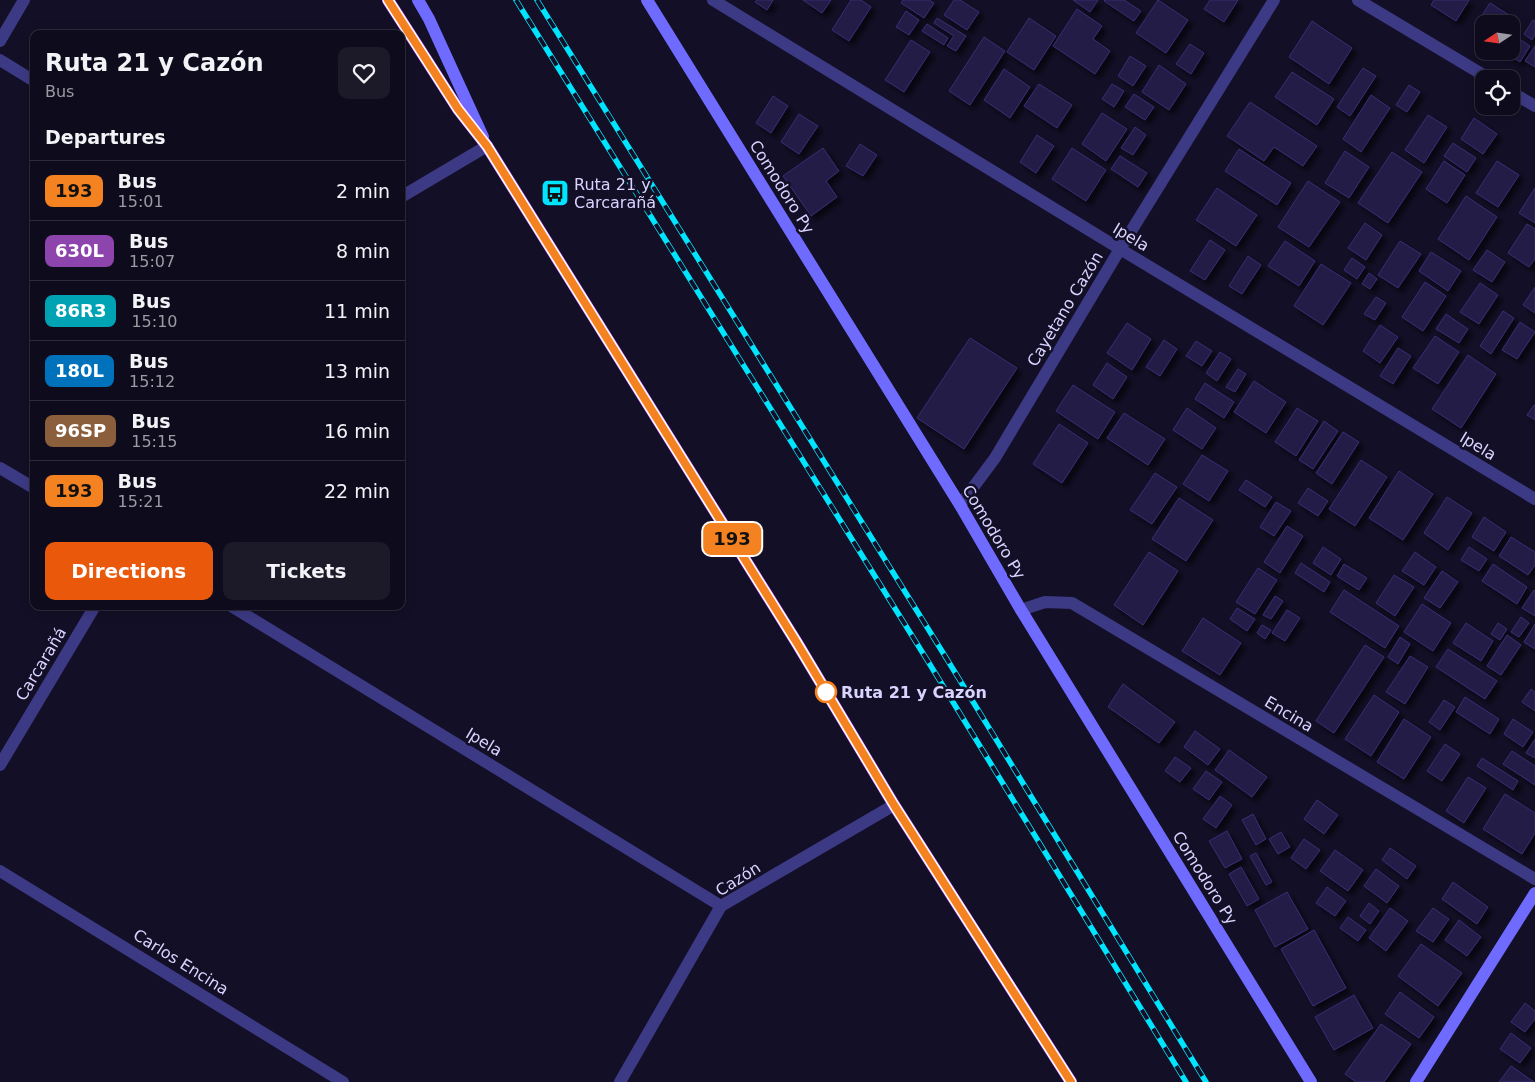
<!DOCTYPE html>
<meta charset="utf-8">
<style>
body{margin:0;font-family:"DejaVu Sans",sans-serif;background:#1c1929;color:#f1f3f6;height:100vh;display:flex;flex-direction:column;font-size:19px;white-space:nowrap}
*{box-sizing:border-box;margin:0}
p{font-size:16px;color:#9b9ba3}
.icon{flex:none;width:28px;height:28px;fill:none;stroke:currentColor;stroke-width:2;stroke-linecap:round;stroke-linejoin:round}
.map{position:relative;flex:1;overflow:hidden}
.panel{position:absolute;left:30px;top:30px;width:375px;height:580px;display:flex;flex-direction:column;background:#0e0b1c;border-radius:10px;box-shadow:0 2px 12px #0003,0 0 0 1px #2e2b3b}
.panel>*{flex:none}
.badge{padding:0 10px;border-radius:8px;font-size:18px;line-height:32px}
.needle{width:32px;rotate:257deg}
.fabs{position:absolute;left:1475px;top:15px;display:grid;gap:10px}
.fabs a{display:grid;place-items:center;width:45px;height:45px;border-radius:10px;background:#0e0b1c;box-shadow:0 2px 12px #0003,0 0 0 1px #2e2b3b;font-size:25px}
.map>.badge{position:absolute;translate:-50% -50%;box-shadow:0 0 0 2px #fff}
h2{padding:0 15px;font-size:19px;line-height:45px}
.round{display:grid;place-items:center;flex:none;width:52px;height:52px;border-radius:10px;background:#1c1929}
.head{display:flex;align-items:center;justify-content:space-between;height:85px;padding:0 15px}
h1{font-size:24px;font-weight:700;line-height:38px}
.primary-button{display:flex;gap:10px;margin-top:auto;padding:10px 15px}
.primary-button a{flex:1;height:58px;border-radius:10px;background:#ea580c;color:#fff;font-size:20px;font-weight:700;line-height:58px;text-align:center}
.primary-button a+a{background:#1c1929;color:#f1f3f6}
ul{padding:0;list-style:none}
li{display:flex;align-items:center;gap:15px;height:60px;padding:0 15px;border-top:1px solid #2e2b3b}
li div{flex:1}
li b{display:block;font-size:19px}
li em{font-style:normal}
li .badge{min-width:55px;font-weight:700;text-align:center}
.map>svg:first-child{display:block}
.building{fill:#241b47;stroke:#3b2d73;filter:url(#shadow)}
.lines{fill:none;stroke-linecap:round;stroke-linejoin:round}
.street{stroke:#3d3a85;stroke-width:12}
.secondary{stroke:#6f6bff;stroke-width:12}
.primary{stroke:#c25bff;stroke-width:12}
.rail-casing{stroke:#00e5ff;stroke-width:5.5}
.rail{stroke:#130f26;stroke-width:4;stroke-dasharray:11;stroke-linecap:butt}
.line-casing{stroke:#fff;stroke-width:11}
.line{stroke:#f58220;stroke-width:8}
.stop-dot{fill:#fff;stroke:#f58220;stroke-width:2.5}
.labels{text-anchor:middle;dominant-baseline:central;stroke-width:5;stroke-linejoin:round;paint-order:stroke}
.poi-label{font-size:16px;fill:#d9d4ff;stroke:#130f26;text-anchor:start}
.street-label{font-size:16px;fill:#d9d4ff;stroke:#130f26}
.stop-label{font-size:16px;font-weight:bold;fill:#d9d4ff;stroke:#130f26;text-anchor:start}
</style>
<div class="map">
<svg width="1535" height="1082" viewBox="0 0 1535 1082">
<defs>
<filter id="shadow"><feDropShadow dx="4.5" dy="4.5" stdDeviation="2.5" flood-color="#0009"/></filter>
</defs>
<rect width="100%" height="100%" fill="#130f26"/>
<!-- building -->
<path class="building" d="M757,0H773L767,10L755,2Z
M803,0H831L822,13Z
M851,0H861L871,7L849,41L832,30Z
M903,0H929L934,3L924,18L901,3Z
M954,0H960L979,12L967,30L944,15Z
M1073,0H1098L1090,12Z
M1105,0H1124L1141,11L1134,21L1104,1Z
M1158,0L1188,20L1166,53L1136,33Z
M1210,0H1238L1224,22L1204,9Z
M1434,0H1469L1456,21L1431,5Z
M1490,3L1512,17L1508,24H1484V31L1475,26Z
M1077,9L1102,26L1093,39L1110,51L1095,74L1053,46Z
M906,11L919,20L909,35L896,27Z
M937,18L966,36L956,51L947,46L954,36L934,23Z
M1029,18L1056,36L1034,70L1007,52Z
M1533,20L1535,21V34L1532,40L1524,34Z
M1312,21L1352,48L1329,84L1289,57Z
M927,24L948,38L944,45L922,31Z
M1515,36L1530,46L1520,62L1505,52L1511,51V42Z
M984,37L1005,51L970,105L949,91Z
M911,40L930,52L904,92L885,80Z
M1190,44L1204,53L1191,74L1176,64Z
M1535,46V67L1525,61Z
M1130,56L1146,66L1133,86L1118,76Z
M1159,65L1186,84L1169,110L1142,92Z
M1363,68L1376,76L1350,116L1337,107Z
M1004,69L1030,87L1010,118L984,100Z
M1292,72L1334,99L1317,125L1275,97Z
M1039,84L1072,105L1057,128L1024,106Z
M1112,84L1124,91L1114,107L1102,99Z
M1409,85L1420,92L1407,112L1396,105Z
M1134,94L1154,107L1145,120L1125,107Z
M1371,95L1390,108L1361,152L1343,139Z
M773,96L788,106L771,133L756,123Z
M1250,102L1317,146L1303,166L1274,147L1264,161L1227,136Z
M1102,113L1127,129L1106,161L1082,144Z
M799,114L818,126L799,154L781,142Z
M1428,115L1447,127L1424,163L1405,150Z
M1474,118L1497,134L1483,154L1461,139Z
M1135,127L1146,135L1133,155L1121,148Z
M1037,135L1054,146L1036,173L1020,162Z
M1453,143L1476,158L1467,172L1444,156Z
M860,144L877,155L863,176L846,166Z
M823,148L839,171L826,181L837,197L811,216L783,176Z
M1072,148L1106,170L1086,201L1052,179Z
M1239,149L1291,183L1277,205L1225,171Z
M1345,151L1369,167L1349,198L1325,183Z
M1392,152L1422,172L1388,223L1358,203Z
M1120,156L1147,173L1138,187L1111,169Z
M1444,161L1465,175L1447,203L1426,189Z
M1497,161L1519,175L1498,207L1476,193Z
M1308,181L1340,202L1309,247L1278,227Z
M1217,188L1257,215L1236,246L1196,220Z
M1535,188V223L1519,213Z
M1466,196L1497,217L1469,260L1438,239Z
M1365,223L1382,235L1366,260L1348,248Z
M1527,224L1535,229V259L1529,267L1508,253Z
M1210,240L1225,250L1205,280L1190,271Z
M1285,241L1315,261L1299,286L1268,266Z
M1400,241L1421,254L1398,288L1378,275Z
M1487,250L1505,262L1492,282L1473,270Z
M1431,252L1461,271L1448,291L1419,271Z
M1248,256L1261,265L1242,294L1229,286Z
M1352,258L1365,267L1357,279L1344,270Z
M1321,264L1351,283L1323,325L1294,306Z
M1369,273L1377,279L1370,289L1362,284Z
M1425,282L1446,296L1423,331L1402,317Z
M1480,283L1498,295L1479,324L1460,312Z
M1535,287V313L1523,305Z
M1376,297L1386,303L1375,320L1364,314Z
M1503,311L1514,318L1491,354L1480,346Z
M1446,314L1468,329L1459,343L1436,329Z
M1520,322L1535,332L1517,359L1502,350Z
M1127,323L1151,339L1132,370L1107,353Z
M1380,325L1398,337L1380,363L1363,351Z
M1435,336L1459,352L1438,384L1413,368Z
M970,338L1017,368L964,449L917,418Z
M1164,340L1177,349L1160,376L1146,367Z
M1196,341L1212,351L1202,366L1186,356Z
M1398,348L1411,356L1393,384L1380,376Z
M1220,352L1231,359L1217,381L1206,373Z
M1468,355L1496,374L1461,428L1432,409Z
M1107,363L1127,377L1113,399L1093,385Z
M1238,369L1246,374L1235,392L1226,387Z
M1254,381L1286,402L1266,433L1234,412Z
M1205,383L1234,402L1224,418L1195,399Z
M1073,385L1115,412L1098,439L1056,411Z
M1534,405H1535V420L1527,415Z
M1187,408L1216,428L1202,449L1173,430Z
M1297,408L1318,421L1296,456L1275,442Z
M1124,413L1165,439L1148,465L1107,438Z
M1324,421L1338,431L1313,469L1299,460Z
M1059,424L1088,443L1062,483L1033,464Z
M1343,432L1359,442L1332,484L1316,473Z
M1202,455L1228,471L1209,501L1183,484Z
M1361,460L1387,477L1355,526L1329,509Z
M1399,471L1433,494L1403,540L1369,518Z
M1155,473L1177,487L1152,524L1130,510Z
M1246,480L1272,497L1265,507L1239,490Z
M1308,488L1328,501L1318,516L1298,503Z
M1447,497L1472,513L1448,550L1424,533Z
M1179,498L1213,520L1186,561L1152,539Z
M1276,502L1291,511L1274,536L1260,527Z
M1484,517L1506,532L1494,551L1472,537Z
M1287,526L1303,536L1280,573L1264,562Z
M1511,537L1535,552V565L1528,575L1499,556Z
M1323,547L1341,559L1331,575L1313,563Z
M1469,547L1487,559L1479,571L1461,560Z
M1149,552L1178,571L1143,625L1114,605Z
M1415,552L1436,567L1424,585L1402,571Z
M1301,563L1330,582L1324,592L1295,573Z
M1344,564L1367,578L1359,590L1337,576Z
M1493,564L1527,587L1517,604L1482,581Z
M1258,568L1277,580L1255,614L1236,602Z
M1442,571L1458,582L1440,608L1424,598Z
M1394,575L1414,587L1395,616L1376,603Z
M1344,590L1399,626L1385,648L1330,612Z
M1534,590L1535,591V616L1522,608Z
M1275,596L1283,601L1271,619L1263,615Z
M1422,604L1451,623L1433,651L1404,632Z
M1237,608L1255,619L1247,631L1230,619Z
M1287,610L1300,618L1285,641L1272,633Z
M1521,617L1529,623L1519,637L1511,632Z
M1203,618L1241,643L1220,675L1182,651Z
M1466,623L1493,641L1481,661L1453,643Z
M1498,623L1507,629L1500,640L1491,634Z
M1535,624V649L1524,642Z
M1262,625L1271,630L1265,639L1257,633Z
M1507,635L1521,645L1501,675L1487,666Z
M1400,637L1410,644L1398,664L1388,657Z
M1365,645L1384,657L1334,733L1316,721Z
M1448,649L1497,681L1485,699L1436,667Z
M1410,656L1428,667L1405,704L1386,692Z
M1123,684L1175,722L1159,743L1108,707Z
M1531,689L1535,692V711L1522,702Z
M1374,695L1399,712L1371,756L1345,739Z
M1465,697L1499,719L1490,734L1456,712Z
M1444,700L1455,707L1440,730L1429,722Z
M1404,719L1431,737L1404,779L1377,762Z
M1513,719L1533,732L1523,747L1504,734Z
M1195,731L1220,749L1208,765L1184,747Z
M1535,739V758L1526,753Z
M1445,744L1460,754L1442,781L1427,771Z
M1229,750L1267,777L1252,797L1215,770Z
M1512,751L1535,766V785L1503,764Z
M1175,757L1191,768L1180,782L1165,771Z
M1482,758L1518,781L1513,790L1477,766Z
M1206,771L1222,782L1209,800L1193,789Z
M1468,777L1486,788L1464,823L1446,811Z
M1505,794L1535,813V833L1522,854L1483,829Z
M1220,796L1232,805L1216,828L1203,819Z
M1317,800L1338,815L1324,834L1304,819Z
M1253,814L1266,839L1256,845L1242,820Z
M1227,831L1242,859L1225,868L1209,841Z
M1281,832L1290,847L1278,854L1269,839Z
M1304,839L1320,850L1306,869L1291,858Z
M1390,848L1416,866L1407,879L1382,860Z
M1335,850L1363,870L1348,891L1320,871Z
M1256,853L1272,882L1266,885L1250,856Z
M1241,867L1259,899L1247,906L1229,874Z
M1376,869L1399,886L1387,903L1364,886Z
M1453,882L1488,907L1477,924L1442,899Z
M1327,887L1346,901L1335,916L1316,903Z
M1287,892L1308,929L1275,947L1255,910Z
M1369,903L1379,911L1370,924L1360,916Z
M1390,908L1408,921L1386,951L1369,938Z
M1433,908L1449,919L1433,942L1416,931Z
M1348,917L1366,930L1358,941L1340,928Z
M1459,920L1481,937L1467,956L1445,940Z
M1314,930L1346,988L1313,1006L1281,949Z
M1421,944L1462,973L1438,1006L1398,976Z
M1400,992L1434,1017L1419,1038L1385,1014Z
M1354,995L1373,1028L1334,1050L1315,1017Z
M1525,1003L1535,1011V1019L1525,1032L1511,1022Z
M1381,1024L1411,1044L1384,1082H1356L1345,1074Z
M1511,1033L1531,1048L1520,1063L1500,1049Z
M1511,1066L1534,1082H1499Z"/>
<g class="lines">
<!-- street -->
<path class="street" d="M713,0L1120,249L1535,499
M1358,0L1490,79
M0,41L24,0
M0,60L34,81
M1511,92L1535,106
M401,197L487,146
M0,468L34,488
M960,505L995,458L1120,249L1274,0
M231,606L721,906
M1021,610L1045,602L1072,603L1535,879
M0,765L95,606
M0,871L343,1082
M620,1082L721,906L894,805"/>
<!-- secondary -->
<path class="secondary" d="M418,0L429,19L483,137
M647,0L960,505L1021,610L1311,1082
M1416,1082L1535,893"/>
<!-- primary -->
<path class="primary" d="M388,0L458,109L487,146L797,643L894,805L1071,1082"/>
<defs>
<path id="rail" d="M516,0L929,663L1186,1082
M537,0L945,656L1206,1082"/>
</defs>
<!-- rail casing -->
<use href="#rail" class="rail-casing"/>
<!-- rail -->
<use href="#rail" class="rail"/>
</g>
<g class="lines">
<defs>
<path id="line" d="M388,0L458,109L487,146L797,643L894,805L1071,1082"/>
</defs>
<!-- line casing -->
<use href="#line" class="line-casing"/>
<!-- line -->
<use href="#line" class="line"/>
</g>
<!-- icons -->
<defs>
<symbol id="bus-square" viewBox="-11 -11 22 22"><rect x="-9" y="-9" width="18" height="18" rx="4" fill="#00e5ff" stroke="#130f26"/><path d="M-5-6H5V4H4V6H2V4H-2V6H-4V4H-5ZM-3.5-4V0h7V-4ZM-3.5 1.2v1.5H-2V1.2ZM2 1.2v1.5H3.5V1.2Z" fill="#111"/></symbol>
</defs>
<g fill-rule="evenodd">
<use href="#bus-square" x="539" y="177" width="32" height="32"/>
</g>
<!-- markers -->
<circle class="stop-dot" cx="826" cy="692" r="10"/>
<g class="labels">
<!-- poi labels -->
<g class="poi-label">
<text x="574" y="184">Ruta 21 y<tspan x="574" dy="18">Carcarañá</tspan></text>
</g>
<!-- street labels -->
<g class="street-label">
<text transform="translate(782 187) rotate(58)">Comodoro Py</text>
<text transform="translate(1131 237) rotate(31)">Ipela</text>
<text transform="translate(1065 309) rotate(-59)">Cayetano Cazón</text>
<text transform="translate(1478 446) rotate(31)">Ipela</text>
<text transform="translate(994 532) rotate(59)">Comodoro Py</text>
<text transform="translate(41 664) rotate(-59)">Carcarañá</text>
<text transform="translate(1289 714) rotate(31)">Encina</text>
<text transform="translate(484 742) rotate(31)">Ipela</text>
<text transform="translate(1205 878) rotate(58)">Comodoro Py</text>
<text transform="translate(738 879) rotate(-32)">Cazón</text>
<text transform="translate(181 962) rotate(32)">Carlos Encina</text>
</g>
<!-- stop labels -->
<g class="stop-label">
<text x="841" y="692">Ruta 21 y Cazón</text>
</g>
</g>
</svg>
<div class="fabs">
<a><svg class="needle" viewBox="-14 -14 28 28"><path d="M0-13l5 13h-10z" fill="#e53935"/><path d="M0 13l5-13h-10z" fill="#9b9ba3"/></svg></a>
<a><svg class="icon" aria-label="locate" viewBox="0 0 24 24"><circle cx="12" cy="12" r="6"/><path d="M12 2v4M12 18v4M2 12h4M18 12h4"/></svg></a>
</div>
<b class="badge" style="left:732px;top:539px;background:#f58220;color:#111">193</b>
<section class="panel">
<div class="head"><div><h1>Ruta 21 y Cazón</h1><p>Bus</p></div><a class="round"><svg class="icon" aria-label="heart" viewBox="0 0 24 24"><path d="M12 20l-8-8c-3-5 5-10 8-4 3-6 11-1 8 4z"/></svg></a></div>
<h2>Departures</h2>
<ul>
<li><span class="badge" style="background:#f58220;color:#111">193</span><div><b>Bus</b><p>15:01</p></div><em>2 min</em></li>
<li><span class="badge" style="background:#8e44ad;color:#fff">630L</span><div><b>Bus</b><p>15:07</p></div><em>8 min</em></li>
<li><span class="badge" style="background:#00a3b4;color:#fff">86R3</span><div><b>Bus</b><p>15:10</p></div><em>11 min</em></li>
<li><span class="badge" style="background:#0072bc;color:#fff">180L</span><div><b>Bus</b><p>15:12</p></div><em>13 min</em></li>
<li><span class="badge" style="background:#8b5e3c;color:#fff">96SP</span><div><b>Bus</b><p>15:15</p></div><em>16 min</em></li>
<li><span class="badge" style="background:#f58220;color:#111">193</span><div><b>Bus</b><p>15:21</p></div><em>22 min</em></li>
</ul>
<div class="primary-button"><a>Directions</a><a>Tickets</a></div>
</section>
</div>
